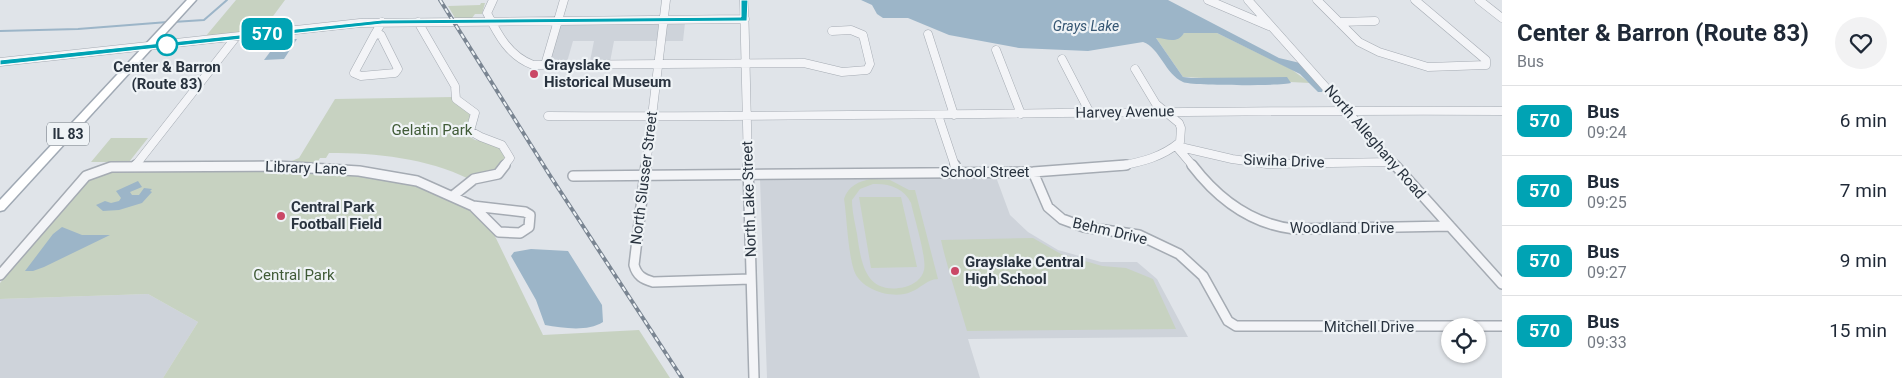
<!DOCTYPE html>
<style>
body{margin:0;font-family:Roboto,sans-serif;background:#f2f2f3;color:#1f2937;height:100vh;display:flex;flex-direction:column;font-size:19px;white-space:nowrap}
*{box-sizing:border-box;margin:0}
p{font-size:16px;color:#747a83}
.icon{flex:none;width:28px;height:28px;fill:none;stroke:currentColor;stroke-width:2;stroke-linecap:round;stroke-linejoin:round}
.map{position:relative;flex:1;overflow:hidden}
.details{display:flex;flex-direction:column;background:#fff;width:400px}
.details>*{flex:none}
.badge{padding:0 10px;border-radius:8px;font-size:18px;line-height:32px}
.controls{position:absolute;left:1441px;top:318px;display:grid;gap:10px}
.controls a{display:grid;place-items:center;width:45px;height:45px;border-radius:50%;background:#fff;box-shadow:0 1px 4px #0004;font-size:25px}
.map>.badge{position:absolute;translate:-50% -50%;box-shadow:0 0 0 2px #fff}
.round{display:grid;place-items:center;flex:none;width:52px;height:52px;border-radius:26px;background:#f2f2f3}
.headline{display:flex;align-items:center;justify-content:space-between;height:85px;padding:0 15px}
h1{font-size:24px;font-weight:700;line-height:38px}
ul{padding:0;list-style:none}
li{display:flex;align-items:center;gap:15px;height:70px;padding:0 15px;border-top:1px solid #e0e1e3}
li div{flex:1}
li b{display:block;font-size:19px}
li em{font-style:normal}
li .badge{min-width:55px;font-weight:700;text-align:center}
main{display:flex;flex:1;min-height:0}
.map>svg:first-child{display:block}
.built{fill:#ced3da}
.green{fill:#c7d2c1;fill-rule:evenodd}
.water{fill:#9cb5c8}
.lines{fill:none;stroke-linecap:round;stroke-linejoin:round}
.stream{stroke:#9cb5c8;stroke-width:2}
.minor-far1-casing{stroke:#a5abb3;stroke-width:9}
.minor-casing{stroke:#a5abb3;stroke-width:12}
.major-casing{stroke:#a0a9b4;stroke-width:3}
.minor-far1{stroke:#f3f4f7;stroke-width:8}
.minor{stroke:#f3f4f7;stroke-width:9}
.major{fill:#fff;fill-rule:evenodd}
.rail-casing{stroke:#7a8592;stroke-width:4}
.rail{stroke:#eff3f6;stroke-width:2;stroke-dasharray:5;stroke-linecap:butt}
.line{fill:#00a3b4;stroke:#fff}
.stop-dot{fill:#fff;stroke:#00a3b4;stroke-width:2.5}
.poi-dot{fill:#ca4866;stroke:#eff3f6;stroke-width:2}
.labels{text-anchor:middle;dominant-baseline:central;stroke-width:4.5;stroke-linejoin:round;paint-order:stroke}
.far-water-label{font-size:14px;font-style:italic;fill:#345572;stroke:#eff3f6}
.shield{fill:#eff3f6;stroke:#646d76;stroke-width:1}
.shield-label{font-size:14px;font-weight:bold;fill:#29333f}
.poi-label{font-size:15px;font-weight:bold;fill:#29333f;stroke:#eff3f6;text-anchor:start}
.stop-label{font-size:15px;font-weight:bold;fill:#29333f;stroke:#eff3f6}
.street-label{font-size:15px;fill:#29333f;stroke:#eff3f6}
.park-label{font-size:15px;fill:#405b37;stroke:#eff3f6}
</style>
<main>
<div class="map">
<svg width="1502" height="378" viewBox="0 0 1502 378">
<rect width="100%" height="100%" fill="#e0e4e9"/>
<!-- built -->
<path class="built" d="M560,22L685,23L683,41H614L610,62L590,61L594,41H573L567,62H549Z
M996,177L1010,215L1028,232L1058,250L1101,262H1137L1157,279L1188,337L968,339L980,378H767L760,179Z
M148,294L198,322L163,378H0V299Z"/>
<!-- green -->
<path class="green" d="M236,0H285L262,31L205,37Z
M481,3H485L482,14H475L472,18H455L448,6L480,5Z
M1184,33H1217L1291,69L1310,83L1183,77L1156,38C1166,36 1177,43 1184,33Z
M453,97L470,113V119L465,127L469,136L475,140L497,143L507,156L500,168L469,179C426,158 377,153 329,153L326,158H320L317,163L321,164L319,168L282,165L299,158L335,99Z
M111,138H148L129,162H91Z
M283,169L349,173L418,184L470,210L492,230L543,335L639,330L670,378H163L198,322L148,294L0,299V283L90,178L103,172Z
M871,179L890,180L909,190H915L938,279C926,279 918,292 904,294C888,297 865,290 856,275C848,260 847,217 844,199C848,186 859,181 871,179ZM873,184C889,183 904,188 911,203C914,217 927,258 924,270C922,279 913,285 905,287C865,296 861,262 857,234C855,223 852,211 852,200L860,189Z
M859,197H901L917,267L871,268Z
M1033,238L1061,254L1102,266L1126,268L1153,279L1176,329L967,331C958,300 948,271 941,240Z"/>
<!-- water -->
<path class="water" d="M861,0H1168L1279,58L1300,63L1327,92H1318L1300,74L1217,33H1184C1176,46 1164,37 1156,38L1183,77L1191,78L1287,77L1291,83C1282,86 1191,86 1183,82C1165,74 1160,48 1143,42L1088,51L1019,48L949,35L908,18H883L877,14L872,5Z
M289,39H297L284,59L264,60L276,44Z
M138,181L142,187L130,192L132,195H139L144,188L152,189L150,191L152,192L142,203L119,210L103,211L96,205L105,201L111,203L119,201L121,198L116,191Z
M62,227L82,235H110L44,267L33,271H25L53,234Z
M531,249L568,251L602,305L603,322C587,332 563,328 545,325L536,300L511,256L514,252Z"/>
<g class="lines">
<!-- stream -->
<path class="stream" d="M173,22L204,20L227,0
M0,31L78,29L168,22"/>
<defs>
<path id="minor-far1" d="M493,0L487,13C498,35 509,56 533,65L804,63L842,72L867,70L870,64L863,35L851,30L832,31
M744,0L748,166
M1208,0L1269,26
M1248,0L1396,166
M1317,0L1359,42L1379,52L1428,67L1486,65V60L1415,0
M1479,0L1502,18
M418,22L455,86L456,99L475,113L470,131L481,137L502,145L510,158L504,166
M1339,22L1375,21
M375,34L381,35L398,69L395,73L361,76L354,73Z
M375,34L382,22
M928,34L954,115
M996,50L1021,114
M1062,59L1090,113
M0,62L360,23L745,19
M545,65L564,0
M938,115L955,166
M548,116C866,118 1184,109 1502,111
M1176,146L1193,166
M1176,146L1232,159L1267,164L1393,162
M135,166L236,37
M646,166L666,0
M1119,166C1142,162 1162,157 1180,142L1181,128L1179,123L1156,104L1135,69"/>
<path id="minor" d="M646,165L634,265C637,276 643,279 653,282L751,279
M748,165L754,378
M955,165L957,172
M1192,165C1218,199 1251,224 1294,229L1450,226
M1395,165L1502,284
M134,167L136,165
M1033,172L1048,207L1062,219L1084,227L1139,235L1179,254L1203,276L1228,321L1236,326H1502
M573,176L1033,172L1126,165
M454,195L474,179L498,174L505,165
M473,206L525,212L530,215L529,227L520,233L499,232Z
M0,275L86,176L111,167L277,166L359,171L417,181L473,206"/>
<path id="major" d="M187,0H196L4,210L0,211V200Z"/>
</defs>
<!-- minor-far1 casing -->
<use href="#minor-far1" class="minor-far1-casing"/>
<!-- minor casing -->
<use href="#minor" class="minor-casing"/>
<!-- major casing -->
<use href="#major" class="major-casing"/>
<!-- minor-far1 -->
<use href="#minor-far1" class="minor-far1"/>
<!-- minor -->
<use href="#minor" class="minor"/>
<!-- major -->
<use href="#major" class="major"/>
<defs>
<path id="rail" d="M440,0L549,174L682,378"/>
</defs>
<!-- rail casing -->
<use href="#rail" class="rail-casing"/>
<!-- rail -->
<use href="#rail" class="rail"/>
</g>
<!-- line -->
<path class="line" d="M741,0H748L747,21L382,24L0,65V60L382,20L741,17Z"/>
<!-- markers -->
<circle class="stop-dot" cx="167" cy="45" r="10"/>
<g class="poi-dot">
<circle cx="534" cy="74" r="5"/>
<circle cx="281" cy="216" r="5"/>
<circle cx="955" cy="271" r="5"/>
</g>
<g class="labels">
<!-- far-water labels -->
<g class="far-water-label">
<text x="1086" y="26">Grays Lake</text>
</g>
<!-- shield labels -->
<rect class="shield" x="47" y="122.5" width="42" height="23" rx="4"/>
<g class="shield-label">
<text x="68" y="134">IL 83</text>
</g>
<!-- poi labels -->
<g class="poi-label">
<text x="544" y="65">Grayslake<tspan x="544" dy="17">Historical Museum</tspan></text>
<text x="291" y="207">Central Park<tspan x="291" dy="17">Football Field</tspan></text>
<text x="965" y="262">Grayslake Central<tspan x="965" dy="17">High School</tspan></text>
</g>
<!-- stop labels -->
<g class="stop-label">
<text x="167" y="67">Center &amp; Barron<tspan x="167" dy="17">(Route 83)</tspan></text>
</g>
<!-- street labels -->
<g class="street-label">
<text transform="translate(1125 112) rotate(-1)">Harvey Avenue</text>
<text transform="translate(1375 142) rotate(49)">North Alleghany Road</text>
<text transform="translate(1284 161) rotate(2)">Siwiha Drive</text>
<text transform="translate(306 168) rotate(2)">Library Lane</text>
<text x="985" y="172">School Street</text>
<text transform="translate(644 178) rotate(-83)">North Slusser Street</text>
<text transform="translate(749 199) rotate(-92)">North Lake Street</text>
<text x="1342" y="228">Woodland Drive</text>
<text transform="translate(1110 231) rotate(13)">Behm Drive</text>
<text x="1369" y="327">Mitchell Drive</text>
</g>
<!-- park labels -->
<g class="park-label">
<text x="432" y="130">Gelatin Park</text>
<text x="294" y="275">Central Park</text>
</g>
</g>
</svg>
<div class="controls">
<a><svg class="icon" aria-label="locate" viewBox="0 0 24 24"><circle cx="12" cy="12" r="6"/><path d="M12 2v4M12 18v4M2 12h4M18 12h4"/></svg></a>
</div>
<b class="badge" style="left:267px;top:34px;background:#00a3b4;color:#fff">570</b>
</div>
<section class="details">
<div class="headline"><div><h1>Center &amp; Barron (Route 83)</h1><p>Bus</p></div><a class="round"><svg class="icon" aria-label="heart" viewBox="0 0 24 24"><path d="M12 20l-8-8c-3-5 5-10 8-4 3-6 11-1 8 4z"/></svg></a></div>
<ul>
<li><span class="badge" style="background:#00a3b4;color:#fff">570</span><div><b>Bus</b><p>09:24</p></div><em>6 min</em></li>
<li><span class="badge" style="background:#00a3b4;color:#fff">570</span><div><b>Bus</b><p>09:25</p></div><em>7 min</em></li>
<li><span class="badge" style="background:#00a3b4;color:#fff">570</span><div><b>Bus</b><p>09:27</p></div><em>9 min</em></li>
<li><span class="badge" style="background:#00a3b4;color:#fff">570</span><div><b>Bus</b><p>09:33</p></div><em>15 min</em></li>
</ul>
</section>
</main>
